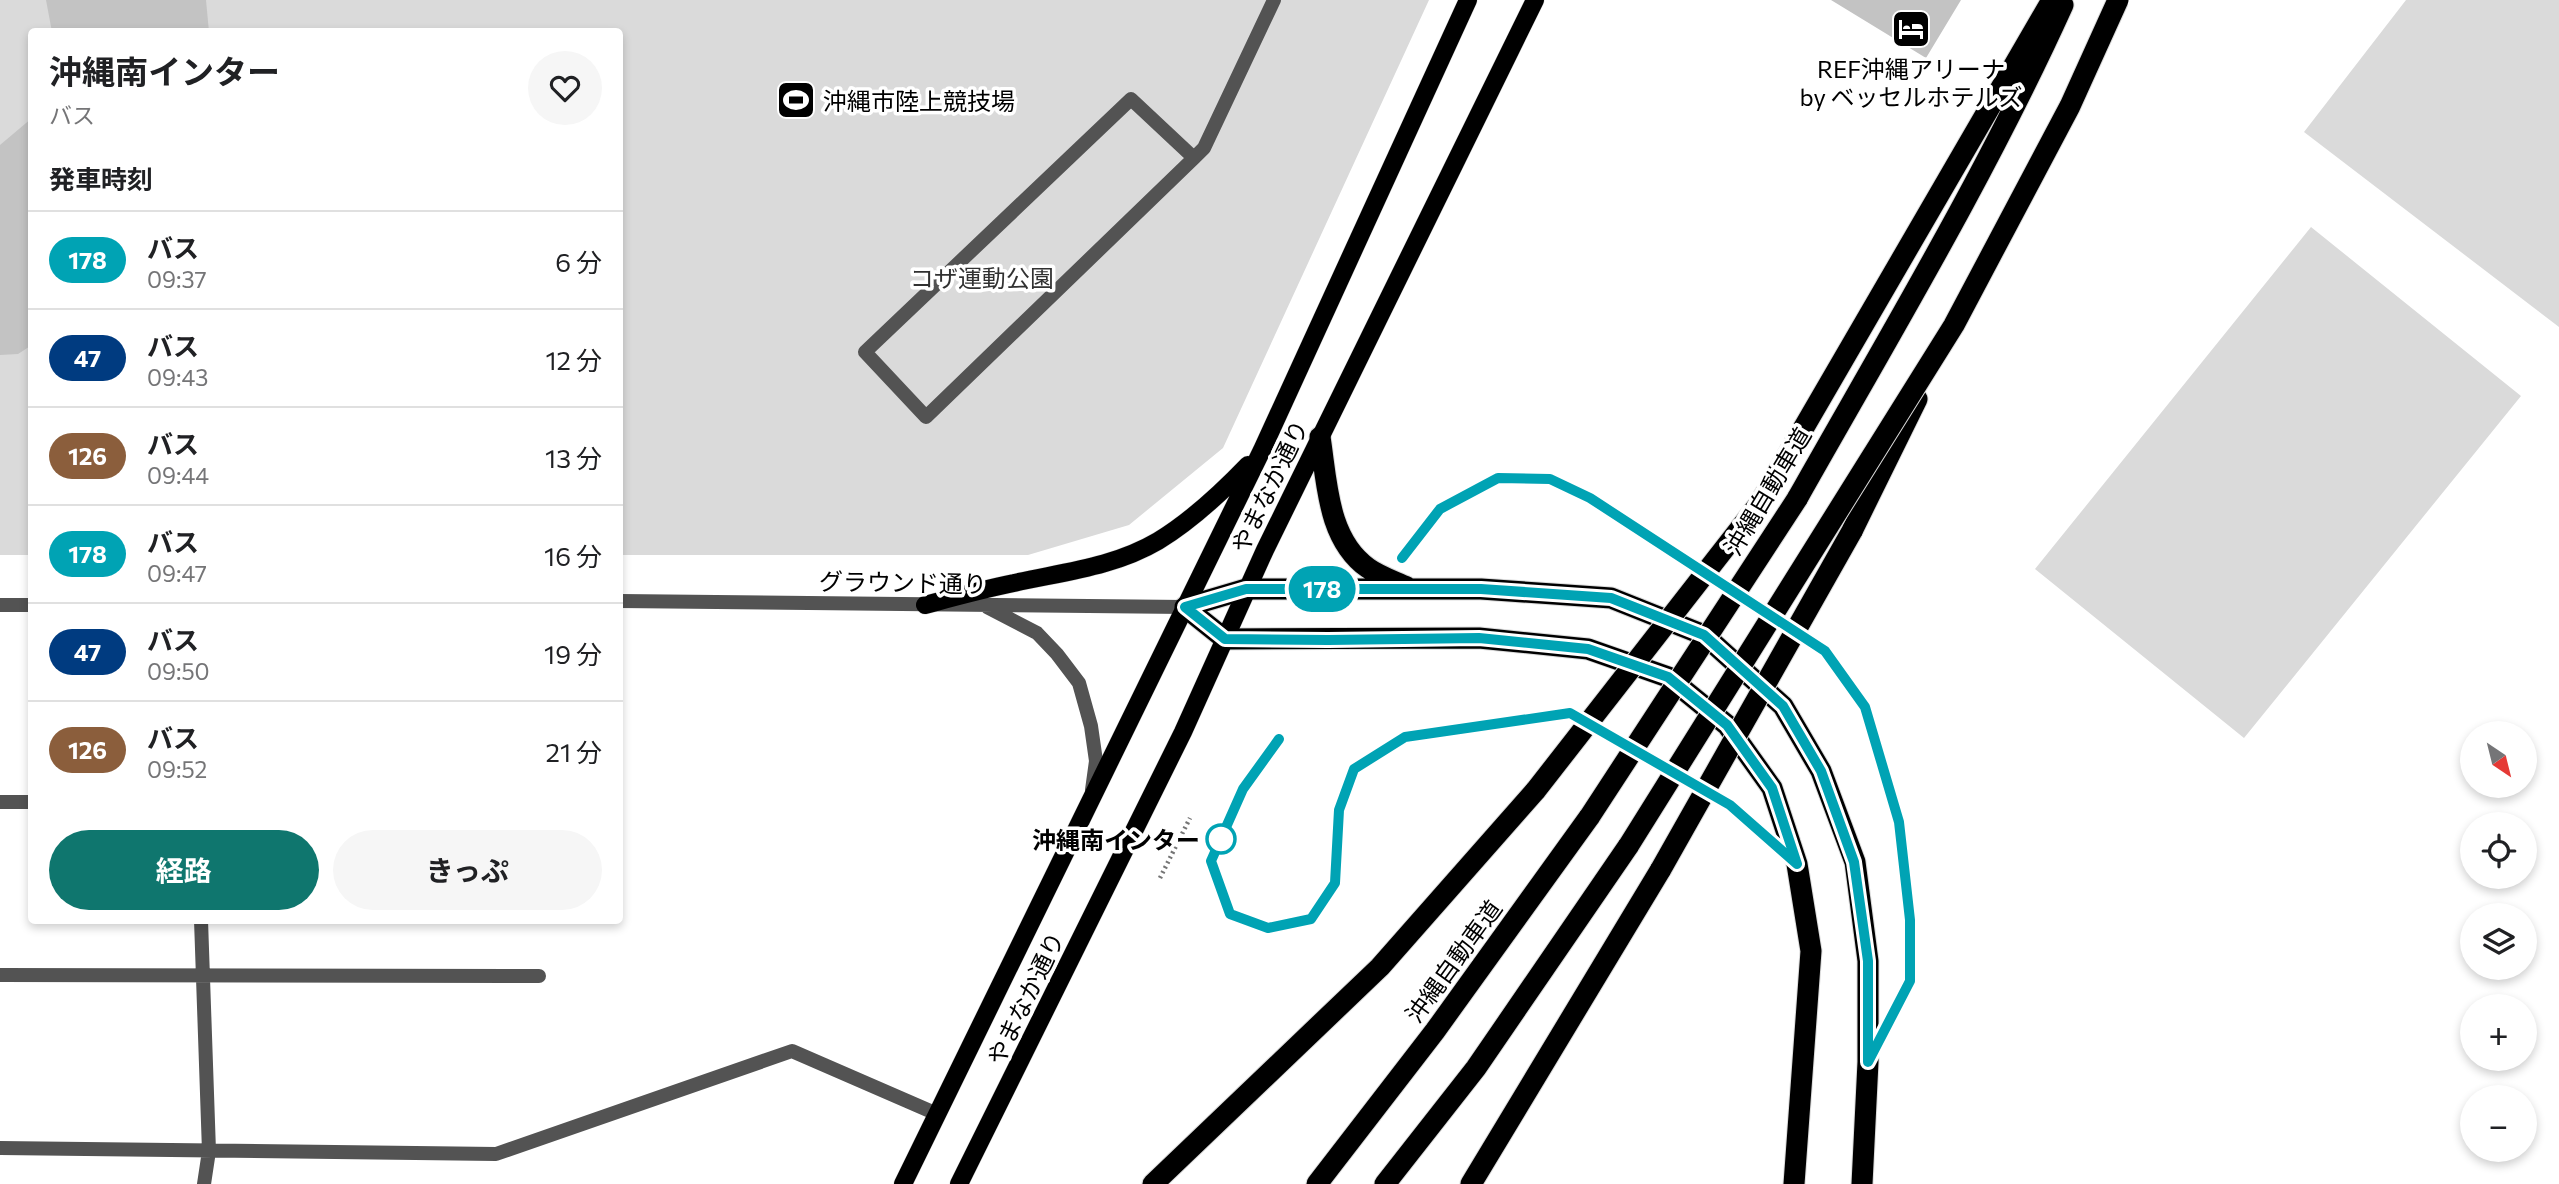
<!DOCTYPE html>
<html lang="ja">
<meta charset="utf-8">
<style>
body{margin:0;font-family:Commissioner,"Noto Sans JP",sans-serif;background:#f6f6f6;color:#202124;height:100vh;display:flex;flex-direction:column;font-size:26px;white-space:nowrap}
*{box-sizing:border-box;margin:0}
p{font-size:23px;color:#757577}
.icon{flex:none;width:38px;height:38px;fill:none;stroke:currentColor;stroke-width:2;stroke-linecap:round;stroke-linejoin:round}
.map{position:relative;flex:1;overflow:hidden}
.panel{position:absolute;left:28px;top:28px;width:595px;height:896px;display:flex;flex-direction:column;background:#fff;border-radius:7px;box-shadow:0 4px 10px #0003}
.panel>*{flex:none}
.badge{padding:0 14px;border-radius:23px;font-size:24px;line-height:46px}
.needle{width:46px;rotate:145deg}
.fabs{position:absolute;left:2460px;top:721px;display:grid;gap:14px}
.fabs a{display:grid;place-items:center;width:77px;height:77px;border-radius:50%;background:#fff;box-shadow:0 4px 10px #0003;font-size:35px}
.map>.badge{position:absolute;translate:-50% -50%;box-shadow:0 0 0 4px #fff}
h2{padding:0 21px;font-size:26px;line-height:63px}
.round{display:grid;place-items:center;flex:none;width:74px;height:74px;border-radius:37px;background:#f6f6f6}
.overview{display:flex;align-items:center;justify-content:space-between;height:119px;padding:0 21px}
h1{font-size:33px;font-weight:700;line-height:52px}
.action{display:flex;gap:14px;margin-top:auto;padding:14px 21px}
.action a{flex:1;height:80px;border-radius:42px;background:#0f766e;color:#fff;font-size:28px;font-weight:700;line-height:80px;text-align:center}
.action a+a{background:#f6f6f6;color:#202124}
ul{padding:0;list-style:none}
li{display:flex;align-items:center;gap:21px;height:98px;padding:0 21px;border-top:2px solid #e0e0e0}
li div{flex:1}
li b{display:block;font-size:26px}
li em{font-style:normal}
li .badge{min-width:77px;font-weight:700;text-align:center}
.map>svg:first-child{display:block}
.green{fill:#dadada}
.building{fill:#c3c3c3}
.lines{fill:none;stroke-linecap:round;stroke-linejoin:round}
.primary-casing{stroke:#dbdbdb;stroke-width:19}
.motorway-casing{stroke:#dbdbdb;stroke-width:23}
.path{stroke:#757575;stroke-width:4.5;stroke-dasharray:2 3.5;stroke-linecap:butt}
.service{stroke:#535353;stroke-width:14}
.minor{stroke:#535353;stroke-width:14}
.tertiary{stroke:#535353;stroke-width:14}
.primary{stroke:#000;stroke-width:18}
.motorway{stroke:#000;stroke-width:21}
.motorway-bridge-casing{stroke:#dbdbdb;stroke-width:23;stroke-linecap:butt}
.motorway-bridge{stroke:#000;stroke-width:21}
.line-casing{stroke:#fff;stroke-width:16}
.line{stroke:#00a3b4;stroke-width:10}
.stop-dot{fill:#fff;stroke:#00a3b4;stroke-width:3.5}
.labels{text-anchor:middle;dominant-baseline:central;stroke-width:7;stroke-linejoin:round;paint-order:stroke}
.poi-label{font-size:24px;fill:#000;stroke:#fff}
.park-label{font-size:24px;fill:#313131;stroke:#fff}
.street-label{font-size:24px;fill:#000;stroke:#fff}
.stop-label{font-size:24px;font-weight:bold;fill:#000;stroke:#fff;text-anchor:end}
</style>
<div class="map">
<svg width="2559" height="1184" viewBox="0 0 2559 1184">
<rect width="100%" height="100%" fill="#fff"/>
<!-- green -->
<path class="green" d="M0,0H1429L1223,448L1129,525L1028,555H620V32H32L31,555H0Z
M2406,0H2559V327L2304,132Z
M2311,227L2521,396L2244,738L2035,569Z"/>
<!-- building -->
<path class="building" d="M46,0H206L209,32H52Z
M1831,0H1961L1926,58Z
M32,118V345L18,354L0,355V145Z"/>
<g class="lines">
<defs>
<path id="primary" d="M925,605C955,597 984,589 1014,583C1063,572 1114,567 1158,541C1191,521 1222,492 1248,465
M903,1184L1262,450L1468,0
M959,1184L1183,732L1265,550L1535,0"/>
<path id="motorway" d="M1320,437C1327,481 1327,539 1368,568C1379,576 1394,581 1407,587
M1797,499C1889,336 1986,175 2063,5
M1760,503L2052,0
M1852,531L1917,399
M1185,607L1246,589H1481L1611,598L1704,635L1783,706L1821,771L1855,862L1868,961V1062L1862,1184
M1185,607L1225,639L1479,638L1588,649L1668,677L1727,725L1772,788L1797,864L1811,951L1794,1184
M1153,1184L1380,967L1536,790
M1317,1184L1435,1031L1590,816
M1385,1184L1476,1068L1629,845
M1471,1184L1661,869"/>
</defs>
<!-- primary casing -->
<use href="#primary" class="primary-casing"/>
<!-- motorway casing -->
<use href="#motorway" class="motorway-casing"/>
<!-- path -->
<path class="path" d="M1160,878L1190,818"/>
<!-- service -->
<path class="service" d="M1194,158L1131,99L865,352L926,417L1194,158L1204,148L1274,0
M1402,558L1440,509L1498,478L1550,479L1590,498L1825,651L1865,707L1899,822L1910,920V981L1870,1058
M1279,739L1243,789L1211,861L1230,914L1268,928L1311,919L1335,883L1339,809L1354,769L1405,737L1570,713L1730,805L1794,861"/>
<!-- minor -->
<path class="minor" d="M0,802H32
M201,920L209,1151L204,1184
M0,975L539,976
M0,1148L496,1154L792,1051L937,1114"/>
<!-- tertiary -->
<path class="tertiary" d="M620,601L1185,607
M0,605H32
M987,607L1037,633L1057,654L1079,683L1091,726L1096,761L1092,790"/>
<!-- primary -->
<use href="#primary" class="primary"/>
<!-- motorway -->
<use href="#motorway" class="motorway"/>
<defs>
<path id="motorway-bridge" d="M1536,790L1760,503
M1590,816L1797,499
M1629,845L1954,325L2070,106L2118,0
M1661,869L1852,531"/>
</defs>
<!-- motorway-bridge casing -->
<use href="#motorway-bridge" class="motorway-bridge-casing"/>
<!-- motorway-bridge -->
<use href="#motorway-bridge" class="motorway-bridge"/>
</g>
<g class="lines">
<defs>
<path id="line" d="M1279,739L1243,789L1211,861L1230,914L1268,928L1311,919L1335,883L1339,810L1354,769L1405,737L1570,713L1730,805L1797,864L1772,788L1727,725L1668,677L1588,649L1479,638L1328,640L1225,639L1185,607L1246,589H1481L1611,598L1704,635L1783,706L1821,771L1854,862L1868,961V1062L1910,981V920L1899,822L1865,707L1825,651L1590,498L1550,479L1498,478L1440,509L1402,558"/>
</defs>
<!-- line casing -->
<use href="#line" class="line-casing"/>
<!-- line -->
<use href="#line" class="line"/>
</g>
<!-- icons -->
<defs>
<symbol id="hotel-square" viewBox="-11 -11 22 22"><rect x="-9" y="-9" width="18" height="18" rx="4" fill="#000" stroke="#fff"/><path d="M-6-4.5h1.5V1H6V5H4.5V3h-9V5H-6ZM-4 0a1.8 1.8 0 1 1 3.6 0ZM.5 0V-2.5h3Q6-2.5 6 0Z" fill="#fff"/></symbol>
<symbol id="stadium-square" viewBox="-11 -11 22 22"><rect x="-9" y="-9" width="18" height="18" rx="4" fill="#000" stroke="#fff"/><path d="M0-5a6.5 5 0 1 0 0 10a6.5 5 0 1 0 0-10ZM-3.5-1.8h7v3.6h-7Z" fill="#fff"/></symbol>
</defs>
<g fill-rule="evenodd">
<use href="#hotel-square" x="1889" y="7" width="44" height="44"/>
<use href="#stadium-square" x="774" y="78" width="44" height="44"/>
</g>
<!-- markers -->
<circle class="stop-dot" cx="1221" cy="839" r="14"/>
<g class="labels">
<!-- poi labels -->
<g class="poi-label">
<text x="1911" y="68">REF沖縄アリーナ<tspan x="1911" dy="28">by ベッセルホテルズ</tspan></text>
<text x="823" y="100" text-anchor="start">沖縄市陸上競技場</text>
</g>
<!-- park labels -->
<g class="park-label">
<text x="982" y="277">コザ運動公園</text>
</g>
<!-- street labels -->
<g class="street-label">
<text transform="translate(1269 486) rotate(-64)">やまなか通り</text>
<text transform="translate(1767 491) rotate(-59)">沖縄自動車道</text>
<text transform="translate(903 582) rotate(1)">グラウンド通り</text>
<text transform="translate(1453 961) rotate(-54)">沖縄自動車道</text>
<text transform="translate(1025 998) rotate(-64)">やまなか通り</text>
</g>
<!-- stop labels -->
<g class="stop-label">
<text x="1200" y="839">沖縄南インター</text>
</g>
</g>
</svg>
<div class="fabs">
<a><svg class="needle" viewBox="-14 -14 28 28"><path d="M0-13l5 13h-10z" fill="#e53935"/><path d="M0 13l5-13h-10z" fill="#757577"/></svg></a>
<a><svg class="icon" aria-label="locate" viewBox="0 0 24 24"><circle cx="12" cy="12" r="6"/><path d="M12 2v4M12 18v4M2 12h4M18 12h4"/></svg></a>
<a><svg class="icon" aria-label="layers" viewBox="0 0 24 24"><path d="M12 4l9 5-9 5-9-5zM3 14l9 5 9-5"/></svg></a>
<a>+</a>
<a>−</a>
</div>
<b class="badge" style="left:1322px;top:589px;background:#00a3b4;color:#fff">178</b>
<section class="panel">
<div class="overview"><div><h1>沖縄南インター</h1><p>バス</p></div><a class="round"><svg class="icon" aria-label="heart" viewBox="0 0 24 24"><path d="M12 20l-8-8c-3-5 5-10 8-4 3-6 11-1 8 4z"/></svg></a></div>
<h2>発車時刻</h2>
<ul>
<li><span class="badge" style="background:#00a3b4;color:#fff">178</span><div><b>バス</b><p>09:37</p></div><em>6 分</em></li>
<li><span class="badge" style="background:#003b80;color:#fff">47</span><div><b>バス</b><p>09:43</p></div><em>12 分</em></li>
<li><span class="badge" style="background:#8b5e3c;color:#fff">126</span><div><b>バス</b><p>09:44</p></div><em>13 分</em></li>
<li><span class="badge" style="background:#00a3b4;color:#fff">178</span><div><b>バス</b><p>09:47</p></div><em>16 分</em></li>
<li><span class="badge" style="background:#003b80;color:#fff">47</span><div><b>バス</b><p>09:50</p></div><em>19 分</em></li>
<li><span class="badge" style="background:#8b5e3c;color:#fff">126</span><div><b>バス</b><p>09:52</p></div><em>21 分</em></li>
</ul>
<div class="action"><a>経路</a><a>きっぷ</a></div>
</section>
</div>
